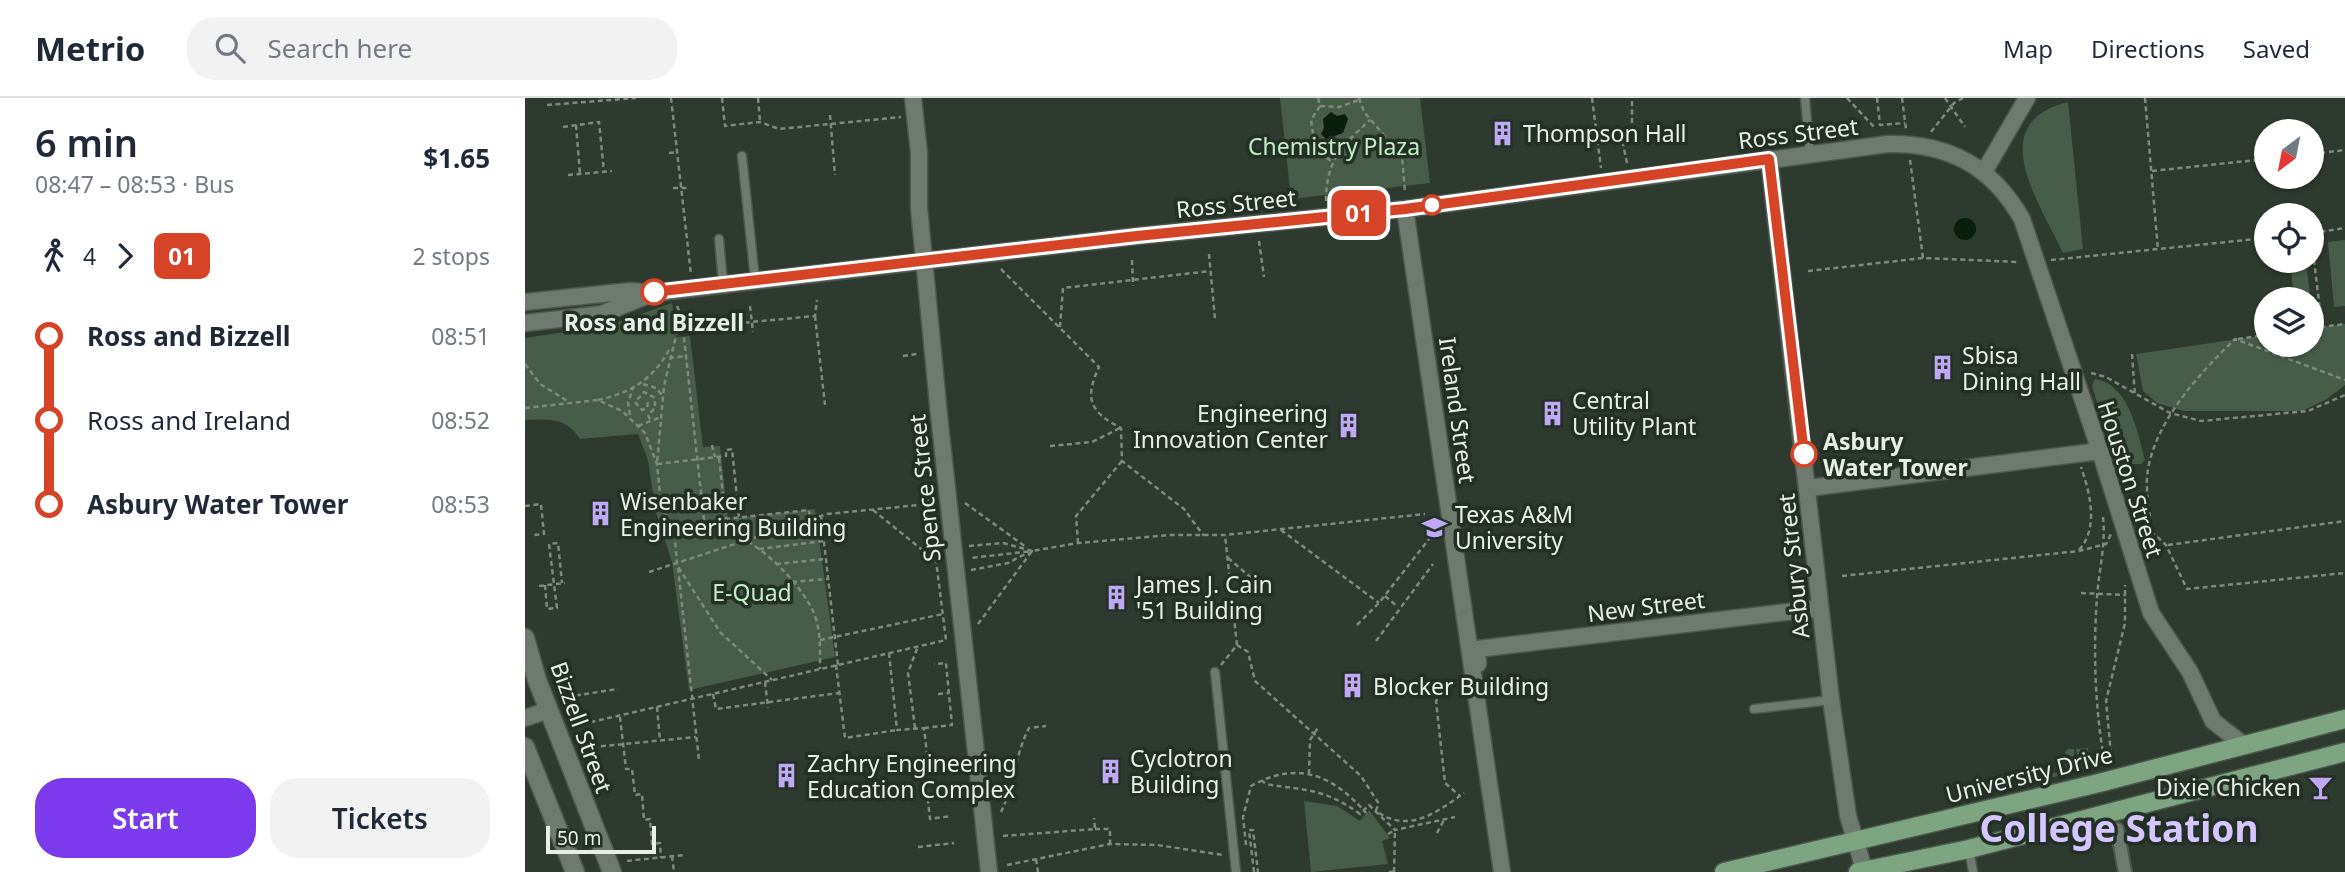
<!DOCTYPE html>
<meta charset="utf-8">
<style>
body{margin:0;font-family:"Noto Sans",sans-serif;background:#f2f2f3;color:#1f2937;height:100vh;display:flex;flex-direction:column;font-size:26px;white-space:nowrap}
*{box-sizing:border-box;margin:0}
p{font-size:23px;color:#747a83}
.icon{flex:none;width:38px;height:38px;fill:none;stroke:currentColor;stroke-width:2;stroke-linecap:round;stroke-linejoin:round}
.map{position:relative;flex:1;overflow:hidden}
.side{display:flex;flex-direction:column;background:#fff;width:525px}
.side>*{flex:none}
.badge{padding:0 14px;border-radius:10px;font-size:24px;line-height:46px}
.needle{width:46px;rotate:212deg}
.buttons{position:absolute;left:1729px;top:21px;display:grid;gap:14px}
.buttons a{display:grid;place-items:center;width:70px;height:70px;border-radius:50%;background:#fff;box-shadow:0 2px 5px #0004;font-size:35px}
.scale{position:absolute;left:21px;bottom:18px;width:110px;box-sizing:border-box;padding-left:7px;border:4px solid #e8efe8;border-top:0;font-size:19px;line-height:24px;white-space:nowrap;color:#e8efe8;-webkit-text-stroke:5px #242f25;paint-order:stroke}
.map>.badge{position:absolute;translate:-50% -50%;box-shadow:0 0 0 4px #fff}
.legs{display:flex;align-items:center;gap:10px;height:77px;padding:0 35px;font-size:23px}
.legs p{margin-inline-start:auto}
.summary{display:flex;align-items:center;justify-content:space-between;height:119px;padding:0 35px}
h1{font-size:38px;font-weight:600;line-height:52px}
.action{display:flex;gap:14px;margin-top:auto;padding:14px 35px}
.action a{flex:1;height:80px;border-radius:28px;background:#7c3aed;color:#fff;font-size:28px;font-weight:600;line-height:80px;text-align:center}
.action a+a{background:#f2f2f3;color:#1f2937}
ul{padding:0 35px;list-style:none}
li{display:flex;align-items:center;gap:24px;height:84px;font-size:26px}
li i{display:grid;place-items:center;width:10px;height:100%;margin:0 9px;background:currentColor}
li i::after{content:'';width:18px;height:18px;margin:-9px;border:5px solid;border-radius:50%;background:#fff}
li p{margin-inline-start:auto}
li:first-child i{background:linear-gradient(#0000 50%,currentColor 0)}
li:last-child i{background:linear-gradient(currentColor 50%,#0000 0)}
header{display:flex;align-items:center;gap:42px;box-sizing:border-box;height:98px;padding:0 35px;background:#fff;border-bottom:2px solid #e0e1e3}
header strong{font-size:33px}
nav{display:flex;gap:38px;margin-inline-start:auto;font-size:24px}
.search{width:490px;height:63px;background:#f2f2f3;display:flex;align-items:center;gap:18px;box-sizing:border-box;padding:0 24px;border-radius:28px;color:#747a83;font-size:26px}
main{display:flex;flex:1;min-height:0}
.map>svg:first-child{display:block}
.green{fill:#475d49}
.water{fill:#091e0d}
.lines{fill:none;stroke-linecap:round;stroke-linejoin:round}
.service-casing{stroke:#4d564d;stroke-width:11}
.pedestrian-casing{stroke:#4d564d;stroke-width:16}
.minor-casing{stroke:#4d564d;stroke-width:19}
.tertiary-casing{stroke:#4d564d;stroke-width:21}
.primary-casing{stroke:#4d564d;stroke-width:21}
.path{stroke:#808980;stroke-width:2.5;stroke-dasharray:5 3.5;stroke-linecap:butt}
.service{stroke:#6e7a6f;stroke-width:8}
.pedestrian{stroke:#6e7a6f;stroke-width:12}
.minor{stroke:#6e7a6f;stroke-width:16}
.tertiary{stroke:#6e7a6f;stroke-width:18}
.primary{stroke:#7ea582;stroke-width:18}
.line-1-casing{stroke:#fff;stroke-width:16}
.line-1{stroke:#d64427;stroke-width:10}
.stop-1-dot{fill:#fff;stroke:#d64427;stroke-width:3.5}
.labels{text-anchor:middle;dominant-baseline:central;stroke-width:7;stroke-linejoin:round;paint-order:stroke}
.poi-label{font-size:23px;fill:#e8efe8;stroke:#242f25;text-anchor:start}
.street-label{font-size:23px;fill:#e8efe8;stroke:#242f25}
.park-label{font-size:23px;fill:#c1eec5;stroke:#242f25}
.stop-label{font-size:23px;font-weight:bold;fill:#e8efe8;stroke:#242f25}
.town-label{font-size:37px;font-weight:bold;fill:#d5c6ff;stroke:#242f25}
</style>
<header>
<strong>Metrio</strong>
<div class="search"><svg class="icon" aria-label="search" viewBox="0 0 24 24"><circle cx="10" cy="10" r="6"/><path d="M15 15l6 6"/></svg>Search here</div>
<nav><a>Map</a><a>Directions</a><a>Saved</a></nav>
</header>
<main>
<section class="side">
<div class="summary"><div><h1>6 min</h1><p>08:47 – 08:53 · Bus</p></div><b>$1.65</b></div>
<div class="legs"><svg class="icon" aria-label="walk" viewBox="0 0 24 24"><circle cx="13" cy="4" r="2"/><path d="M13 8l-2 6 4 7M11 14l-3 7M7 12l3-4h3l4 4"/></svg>4<svg class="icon" aria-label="forward" viewBox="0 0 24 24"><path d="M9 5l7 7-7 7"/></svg><b class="badge" style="background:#d64427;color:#fff">01</b><p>2 stops</p></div>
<ul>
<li><i style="color:#d64427"></i><b>Ross and Bizzell</b><p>08:51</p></li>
<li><i style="color:#d64427"></i><span>Ross and Ireland</span><p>08:52</p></li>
<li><i style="color:#d64427"></i><b>Asbury Water Tower</b><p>08:53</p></li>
</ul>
<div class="action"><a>Start</a><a>Tickets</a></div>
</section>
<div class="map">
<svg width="1820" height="774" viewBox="0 0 1820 774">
<rect width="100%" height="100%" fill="#2e392f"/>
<!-- green -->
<path class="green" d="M755,0H895L905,85L766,101Z
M1543,4L1558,151L1538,155C1516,107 1457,25 1543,4Z
M1820,142V208L1809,209L1803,144Z
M1765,163H1781L1785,198L1769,200Z
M147,205L151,239L165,238L178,349L195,348L203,421L290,411L310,559L164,592L147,464L131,415L123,362L113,336L55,341C41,319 24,321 0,322V240L85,227Z
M1820,226V287L1802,301L1777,313H1659L1632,305L1618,293L1611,256L1741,237V247H1787V230Z
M1570,281C1604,286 1613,335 1620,362L1616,366H1606L1585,348L1567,288Z
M1563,650L1564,666L1555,673L1551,651Z
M1543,651H1549L1550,674L1516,682V676L1541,674L1540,654Z
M779,703L812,708L835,723L844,712L865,740L857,743L863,766L786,774Z"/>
<!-- water -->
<path class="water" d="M806,14L812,18L820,16L823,21L818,35L801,41L796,36L799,30L798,21Z
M1429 131a11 11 0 1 1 22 0a11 11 0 1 1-22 0Z"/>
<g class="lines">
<defs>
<path id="service" d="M1280,0L1285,56
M217,58L230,182
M194,141L198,185
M690,574L711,774
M1229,611L1306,602
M1444,751L1448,774"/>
<path id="pedestrian" d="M1592,731L1600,774"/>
<path id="minor" d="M388,0L394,55V110L414,317L464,774
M1244,61L1306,602L1323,718L1340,774
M1459,74L1502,0
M880,111L977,774
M0,204L105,193L128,195L612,138L880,111L1363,46C1423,45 1467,68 1497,121L1575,353L1626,515L1665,574L1688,623L1720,648
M0,225L77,216L126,196
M1283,390L1575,353
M953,566L952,551L1295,510
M0,620L24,612"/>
<path id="tertiary" d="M0,540L12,582L87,774
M0,649L50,774"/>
<path id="primary" d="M1199,774L1574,685L1820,621
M1333,774L1444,751L1820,654"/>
</defs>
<!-- service casing -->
<use href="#service" class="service-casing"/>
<!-- pedestrian casing -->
<use href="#pedestrian" class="pedestrian-casing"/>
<!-- minor casing -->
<use href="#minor" class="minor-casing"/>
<!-- tertiary casing -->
<use href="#tertiary" class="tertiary-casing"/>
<!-- primary casing -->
<use href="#primary" class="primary-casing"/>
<!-- path -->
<path class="path" d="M146,0L166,177
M197,0L200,28L235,24L254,31L376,19
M233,0L235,24
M793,0L795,8L786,22L790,49L808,65
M834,0L839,14L877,58L880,94
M1067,0L1076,70
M1322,0L1351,31
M1352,0L1355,27L1380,25
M1377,0L1381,31
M1420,0L1440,29
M1620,0L1633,152
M22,7L111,0
M795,8L814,9L834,2
M305,17L310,77
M51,27L55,76
M38,29L74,24L79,74
M1406,34L1429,5L1438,0
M144,55L153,54
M1787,56L1820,52
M1385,62L1398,160
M1102,65L1098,46L1107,28V1
M1627,73L1741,61
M43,77L87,73
M148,90H165
M801,103C801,62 817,48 845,22
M1787,135L1820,130
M734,143L739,179
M1787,145L1797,229
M684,156L690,221
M607,162L608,188
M1526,162L1741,140
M476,171L574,269C559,301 565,314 596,330L597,363L659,411L679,438
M1283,173L1398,160L1494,164
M152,208L156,217L139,288L132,366L201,358V352
M225,208L228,234
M290,218L300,307
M535,229L538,190L685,173
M1787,230L1820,226
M152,231L290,218L292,202
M158,231L180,431
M1713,241L1741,237
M1607,256L1610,298
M378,258L392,256
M144,260L161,258
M0,266L15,286L44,304
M1566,275L1581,279L1645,315L1676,323L1783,313L1820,297
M118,286L131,290L138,298
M73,302C106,295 128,281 144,252
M123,304L122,310L117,312L110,304L119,294L130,300V310L123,317L126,324
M0,310L73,302L97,313L120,335L132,366L136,406L150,439L152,467L195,534L247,582
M105,317L103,305L108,290
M113,328L136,319
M187,347L190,359
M525,348L567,344L595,330
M202,352L207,351L214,419
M194,360L202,433
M440,405L501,449
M0,408L16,406L19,436L8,437
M348,412L411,463
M236,417L238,437
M296,418L313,567
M1578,419C1581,447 1574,471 1572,499C1568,553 1570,613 1580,666
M200,421L284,412L285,421
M756,432L854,505
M1626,433L1641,447L1662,491L1820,475
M1615,435L1626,433C1625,415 1621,396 1622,379C1627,326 1674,276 1710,241L1820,282
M150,439C164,435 178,430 192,431C227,435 278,486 290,518C296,535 295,553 295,571
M553,445L551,418L597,363
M1643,447L1820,423
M444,448L478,445L507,453L446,460
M234,451L299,443
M1554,452C1574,430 1565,395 1556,369
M703,460L743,494
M251,466L300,461
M153,470L174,662
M446,472L483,465L504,454
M124,474L302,416L404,406
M1317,478L1554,453L1581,446L1586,436
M267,484L302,481
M20,487L22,511L32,510L24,446L33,445L37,485
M14,488L40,485
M1556,495L1601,497
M860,498L873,509
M453,526L507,453L553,445L645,437H700L900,416
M832,527L854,505L904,441
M295,542L418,516
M851,543L908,466
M712,547L723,554L730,583L836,678L854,706L849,716
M364,555L372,632L399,630L402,656L398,657L405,721L426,718
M311,567L320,640L372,632
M696,567L712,547L700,437
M240,584L243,610
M925,591L919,593L911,603L920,685L935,698
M188,596L191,611L314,595
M413,596L424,595
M34,600L93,591
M132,609L135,643
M95,619L101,671H107L110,697L117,696L119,722L125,721L127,746L135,745L136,760
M49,628L421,542L404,406L403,371
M390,630L383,575L393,548
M399,630L427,627L421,565L409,566
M59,650L171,639
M1586,656L1581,603L1600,525V487
M471,665L488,670
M784,676L785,642L794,628
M736,682L741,686C782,693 799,690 835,716L844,707L870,732L930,719
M377,691L401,689
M476,714C489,688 490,657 504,630L521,628
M854,715C885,735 912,714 939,695
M570,731H585V746
M912,735L919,722
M863,736L870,732
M478,738L570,731L569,720
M721,747L718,719L726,688C773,662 808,677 841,715
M393,749L429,745
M147,758L149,774
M511,761L513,774
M102,763L159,757
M482,767L585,746L632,747L699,757
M729,774L724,732H728L733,774
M864,774L872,773
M869,774L870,732"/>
<!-- service -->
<use href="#service" class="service"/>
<!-- pedestrian -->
<use href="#pedestrian" class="pedestrian"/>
<!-- minor -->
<use href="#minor" class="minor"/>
<!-- tertiary -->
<use href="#tertiary" class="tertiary"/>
<!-- primary -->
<use href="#primary" class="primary"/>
</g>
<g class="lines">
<defs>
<path id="line-1" d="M129,194L612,138L880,111L1244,61L1279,356"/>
</defs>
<!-- line-1 casing -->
<use href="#line-1" class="line-1-casing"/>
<!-- line-1 -->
<use href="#line-1" class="line-1"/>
</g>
<!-- icons -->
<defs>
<symbol id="building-bare" viewBox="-9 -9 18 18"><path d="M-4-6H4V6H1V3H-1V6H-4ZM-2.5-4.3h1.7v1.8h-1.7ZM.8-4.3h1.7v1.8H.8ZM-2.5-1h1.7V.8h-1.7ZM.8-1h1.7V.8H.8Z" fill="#bfa9f4" stroke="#242f25" stroke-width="2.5" paint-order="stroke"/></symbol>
<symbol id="university-bare" viewBox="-9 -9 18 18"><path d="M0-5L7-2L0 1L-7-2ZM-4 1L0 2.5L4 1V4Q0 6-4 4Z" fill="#bfa9f4" stroke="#242f25" stroke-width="2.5" paint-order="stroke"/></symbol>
<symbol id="bar-bare" viewBox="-9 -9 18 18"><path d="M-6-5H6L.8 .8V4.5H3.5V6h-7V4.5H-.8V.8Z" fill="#bfa9f4" stroke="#242f25" stroke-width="2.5" paint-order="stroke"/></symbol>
</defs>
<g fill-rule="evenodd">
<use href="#building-bare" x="960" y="18" width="35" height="35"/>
<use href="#building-bare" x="1400" y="252" width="35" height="35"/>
<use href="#building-bare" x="1010" y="298" width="35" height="35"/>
<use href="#building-bare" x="806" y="310" width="35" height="35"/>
<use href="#building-bare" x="58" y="398" width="35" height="35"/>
<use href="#university-bare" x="892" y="412" width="35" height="35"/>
<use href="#building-bare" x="574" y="482" width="35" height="35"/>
<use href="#building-bare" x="810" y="570" width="35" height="35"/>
<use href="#building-bare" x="568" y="656" width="35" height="35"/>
<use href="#building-bare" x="244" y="660" width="35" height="35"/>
<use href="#bar-bare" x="1778" y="672" width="35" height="35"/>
</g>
<!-- markers -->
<g class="stop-1-dot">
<circle cx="907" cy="107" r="9"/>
<circle cx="129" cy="194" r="12"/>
<circle cx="1279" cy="356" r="12"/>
</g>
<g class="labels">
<!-- poi labels -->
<g class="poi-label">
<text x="998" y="35">Thompson Hall</text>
<text x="1437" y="257">Sbisa<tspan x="1437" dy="26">Dining Hall</tspan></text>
<text x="1047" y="302">Central<tspan x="1047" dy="26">Utility Plant</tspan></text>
<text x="803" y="315" text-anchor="end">Engineering<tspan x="803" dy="26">Innovation Center</tspan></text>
<text x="95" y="403">Wisenbaker<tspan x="95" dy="26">Engineering Building</tspan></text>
<text x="930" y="416">Texas A&amp;M<tspan x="930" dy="26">University</tspan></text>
<text x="611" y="486">James J. Cain<tspan x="611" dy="26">'51 Building</tspan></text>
<text x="848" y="588">Blocker Building</text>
<text x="605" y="660">Cyclotron<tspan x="605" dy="26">Building</tspan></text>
<text x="282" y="665">Zachry Engineering<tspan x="282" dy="26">Education Complex</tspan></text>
<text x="1776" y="689" text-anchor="end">Dixie Chicken</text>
</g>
<!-- street labels -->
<g class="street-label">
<text transform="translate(1273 35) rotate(-7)">Ross Street</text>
<text transform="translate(711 105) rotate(-6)">Ross Street</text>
<text transform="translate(933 312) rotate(82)">Ireland Street</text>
<text transform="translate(1606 381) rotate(72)">Houston Street</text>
<text transform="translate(399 390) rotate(-96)">Spence Street</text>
<text transform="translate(1268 468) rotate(-96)">Asbury Street</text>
<text transform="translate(1121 508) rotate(-7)">New Street</text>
<text transform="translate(57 629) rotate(70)">Bizzell Street</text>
<text transform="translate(1504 676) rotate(-14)">University Drive</text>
</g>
<!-- park labels -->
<g class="park-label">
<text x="809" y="48">Chemistry Plaza</text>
<text x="227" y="494">E-Quad</text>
</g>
<!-- stop labels -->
<g class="stop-label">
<text x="129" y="224">Ross and Bizzell</text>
<text x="1298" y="343" text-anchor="start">Asbury<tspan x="1298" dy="26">Water Tower</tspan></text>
</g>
<!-- town labels -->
<g class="town-label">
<text x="1594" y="729">College Station</text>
</g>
</g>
</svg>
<div class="buttons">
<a><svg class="needle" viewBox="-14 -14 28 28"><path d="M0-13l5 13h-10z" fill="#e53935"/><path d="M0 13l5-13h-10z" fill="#747a83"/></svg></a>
<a><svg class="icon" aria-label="locate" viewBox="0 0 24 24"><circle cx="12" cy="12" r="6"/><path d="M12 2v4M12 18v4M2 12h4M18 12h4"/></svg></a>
<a><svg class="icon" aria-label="layers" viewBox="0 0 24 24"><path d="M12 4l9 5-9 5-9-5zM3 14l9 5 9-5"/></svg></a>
</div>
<div class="scale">50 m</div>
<b class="badge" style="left:834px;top:115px;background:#d64427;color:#fff">01</b>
</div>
</main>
